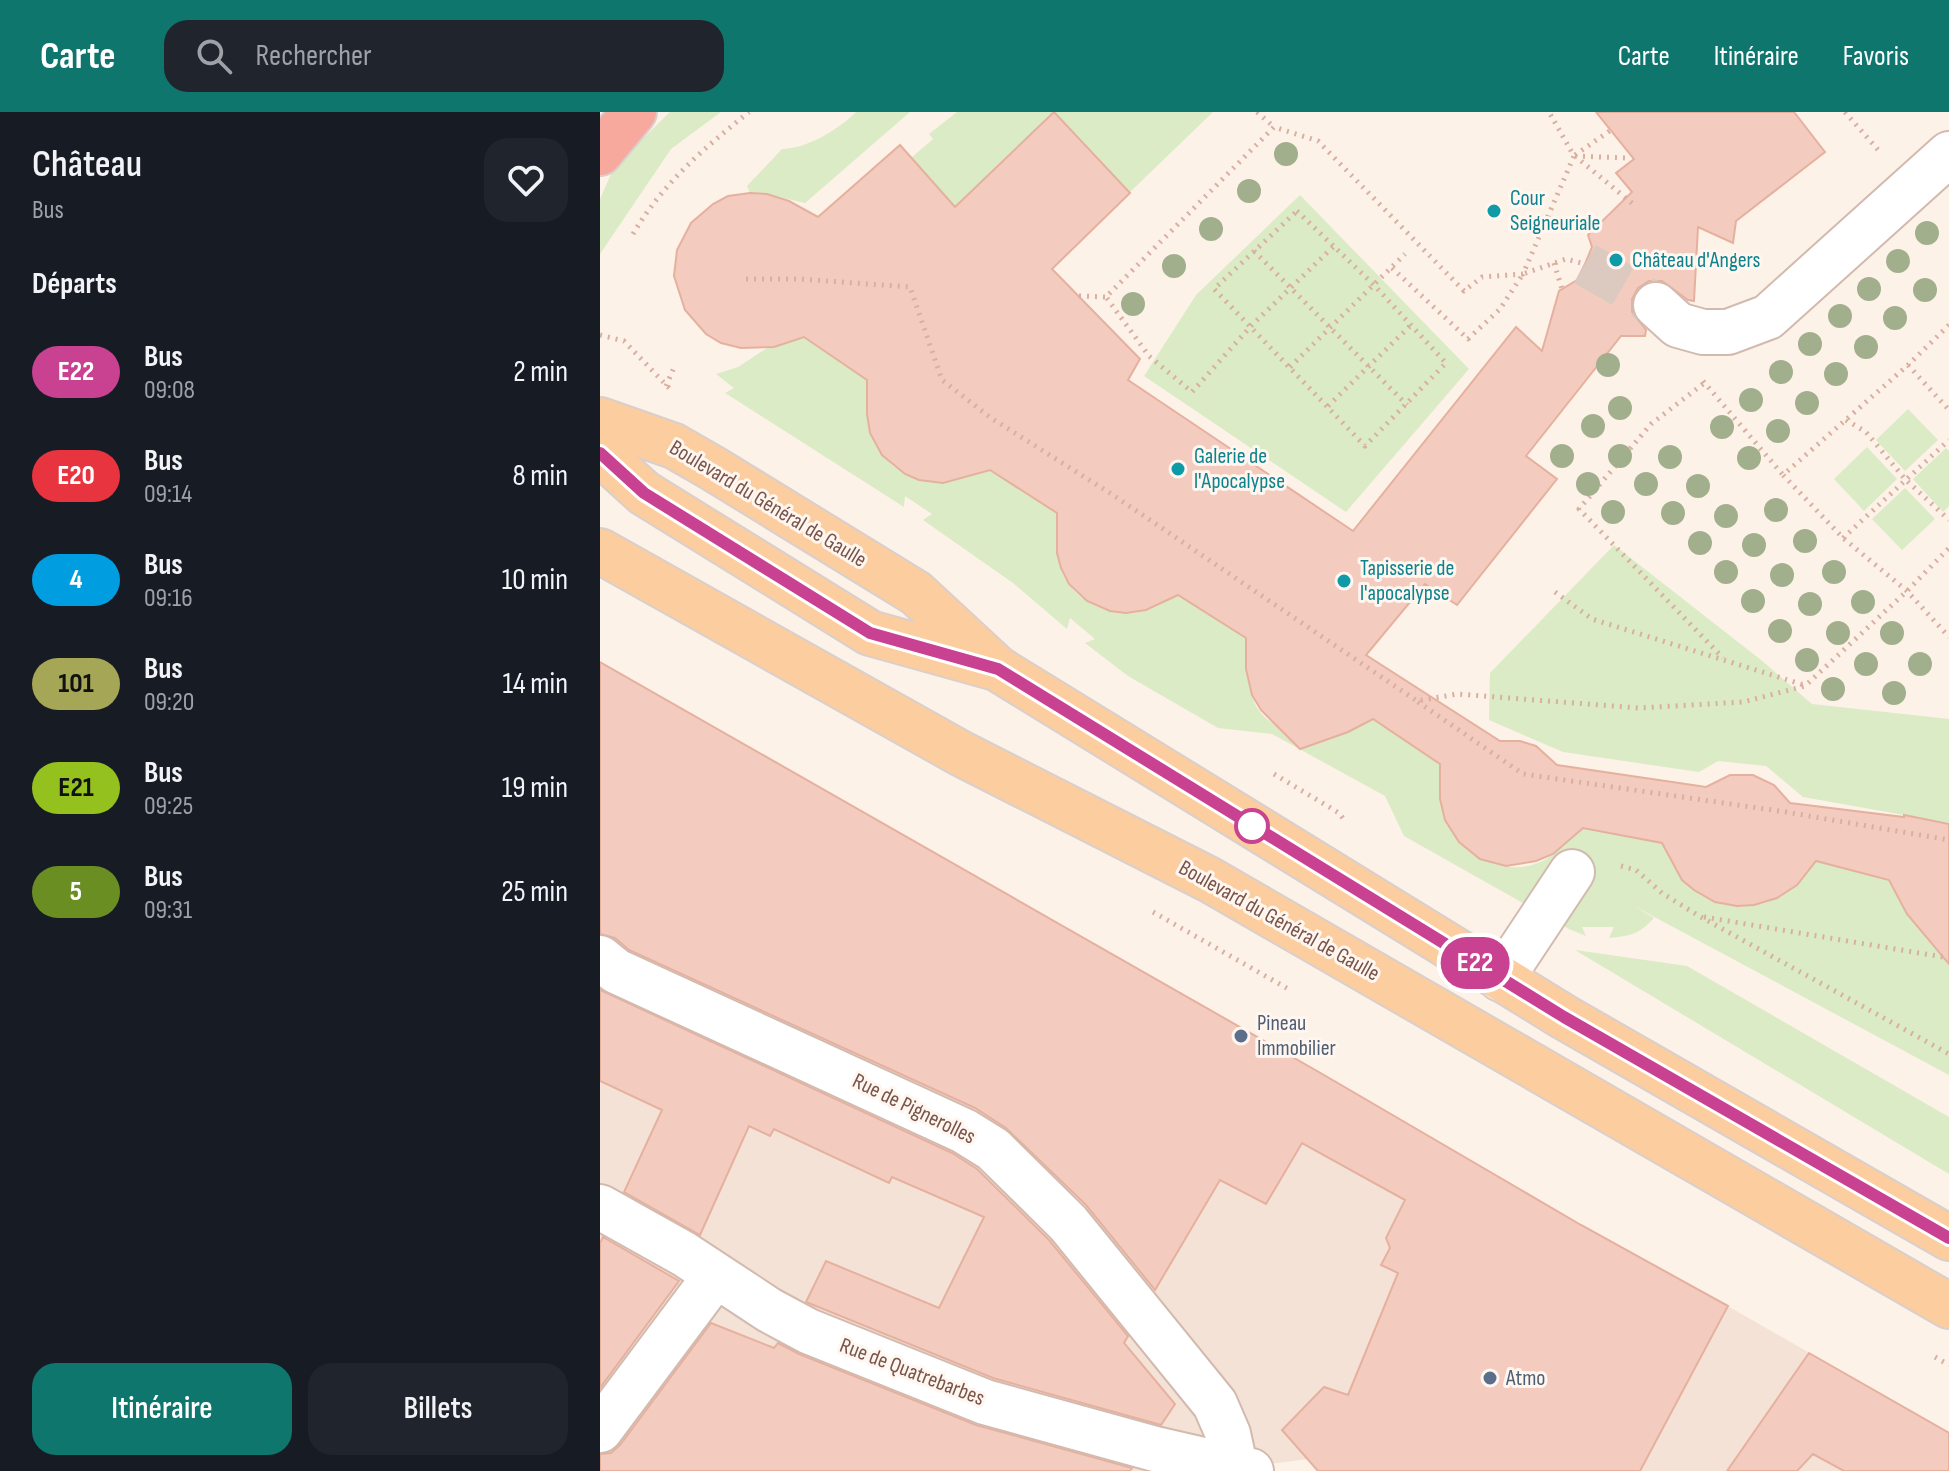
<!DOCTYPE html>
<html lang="fr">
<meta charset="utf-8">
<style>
body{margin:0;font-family:"Sofia Sans Condensed",sans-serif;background:#20242c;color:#f1f3f6;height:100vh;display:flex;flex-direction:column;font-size:30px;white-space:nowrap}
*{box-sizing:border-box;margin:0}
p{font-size:26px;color:#9ea1a6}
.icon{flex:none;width:44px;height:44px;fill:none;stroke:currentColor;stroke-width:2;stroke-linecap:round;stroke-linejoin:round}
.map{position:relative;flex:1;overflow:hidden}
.drawer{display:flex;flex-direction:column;background:#171b24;width:600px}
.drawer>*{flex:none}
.badge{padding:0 16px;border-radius:26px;font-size:28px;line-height:52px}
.map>.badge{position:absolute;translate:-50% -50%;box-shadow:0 0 0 4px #fff}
h2{padding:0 32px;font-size:30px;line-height:72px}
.round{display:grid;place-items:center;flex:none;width:84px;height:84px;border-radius:24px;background:#20242c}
.overview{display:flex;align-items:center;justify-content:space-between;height:136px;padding:0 32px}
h1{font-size:38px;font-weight:600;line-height:60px}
.primary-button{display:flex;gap:16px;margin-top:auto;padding:16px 32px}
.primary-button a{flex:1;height:92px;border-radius:24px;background:#0f766e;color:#fff;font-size:32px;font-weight:600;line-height:92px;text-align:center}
.primary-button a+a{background:#20242c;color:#f1f3f6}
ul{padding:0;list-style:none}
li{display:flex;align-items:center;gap:24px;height:104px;padding:0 32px}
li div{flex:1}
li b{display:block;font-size:30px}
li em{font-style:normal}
li .badge{min-width:88px;font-weight:700;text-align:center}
header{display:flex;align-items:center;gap:48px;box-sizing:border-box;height:112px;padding:0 40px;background:#0f766e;color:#fff}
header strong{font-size:38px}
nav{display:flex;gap:44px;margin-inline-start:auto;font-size:28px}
.search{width:560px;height:72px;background:#20242c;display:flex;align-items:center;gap:20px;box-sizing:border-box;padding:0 28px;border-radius:24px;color:#9ea1a6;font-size:30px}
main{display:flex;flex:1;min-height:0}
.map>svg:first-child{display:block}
.residential{fill:#f5e2d6}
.green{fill:#daebc5}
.building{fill:#f3ccbf;stroke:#e6b09f;stroke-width:2}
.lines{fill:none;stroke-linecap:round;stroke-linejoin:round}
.minor-tunnel{stroke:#dccac1;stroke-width:44;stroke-dasharray:44 22;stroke-linecap:butt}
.minor-casing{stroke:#d2baaf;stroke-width:48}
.major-casing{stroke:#d9cfcd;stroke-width:48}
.highway-casing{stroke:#d9cfcd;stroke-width:48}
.path{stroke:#d9afa1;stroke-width:5;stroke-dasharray:2 6;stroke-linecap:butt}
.minor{stroke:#fff;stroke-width:44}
.major{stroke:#fccd9f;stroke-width:44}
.highway{stroke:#f8a99e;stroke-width:44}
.tree{fill:#a2af8c}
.line-casing{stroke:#fff;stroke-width:18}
.line{stroke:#c94191;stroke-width:12}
.culture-dot{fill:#0f9aa8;stroke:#fff6ef;stroke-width:3}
.stop-dot{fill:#fff;stroke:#c94191;stroke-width:4}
.service-dot{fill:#5c6f8a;stroke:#fff6ef;stroke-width:3}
.labels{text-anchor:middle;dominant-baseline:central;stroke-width:6;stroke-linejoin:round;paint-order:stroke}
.culture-label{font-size:22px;fill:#0d838f;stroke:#fff6ef;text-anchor:start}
.street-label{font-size:22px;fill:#78544b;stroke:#fff6ef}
.service-label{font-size:22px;fill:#4e5e75;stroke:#fff6ef;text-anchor:start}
</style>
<header>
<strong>Carte</strong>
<div class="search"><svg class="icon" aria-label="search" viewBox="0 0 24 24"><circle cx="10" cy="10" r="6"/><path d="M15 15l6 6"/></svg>Rechercher</div>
<nav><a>Carte</a><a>Itinéraire</a><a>Favoris</a></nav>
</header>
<main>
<section class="drawer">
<div class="overview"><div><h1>Château</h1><p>Bus</p></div><a class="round"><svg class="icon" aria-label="heart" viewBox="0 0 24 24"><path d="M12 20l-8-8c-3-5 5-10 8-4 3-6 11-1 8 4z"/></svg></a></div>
<h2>Départs</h2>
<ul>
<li><span class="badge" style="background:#c94191;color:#fff">E22</span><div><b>Bus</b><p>09:08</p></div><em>2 min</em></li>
<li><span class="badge" style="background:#e7343f;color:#fff">E20</span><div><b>Bus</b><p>09:14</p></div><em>8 min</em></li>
<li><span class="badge" style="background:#009ee1;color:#fff">4</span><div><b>Bus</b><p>09:16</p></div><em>10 min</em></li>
<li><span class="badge" style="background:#a5a756;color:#111">101</span><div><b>Bus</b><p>09:20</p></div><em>14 min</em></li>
<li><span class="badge" style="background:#95c11f;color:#111">E21</span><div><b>Bus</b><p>09:25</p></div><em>19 min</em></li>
<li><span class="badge" style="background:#6b8e23;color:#fff">5</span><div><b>Bus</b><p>09:31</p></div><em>25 min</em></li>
</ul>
<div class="primary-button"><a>Itinéraire</a><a>Billets</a></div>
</section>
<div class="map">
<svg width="1349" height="1359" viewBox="0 0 1349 1359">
<rect width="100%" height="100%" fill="#fdf2e8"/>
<!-- residential -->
<path class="residential" d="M0,550L718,959L981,1113L1065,1158L1349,1321V1359H741L708,1347L616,1359H0Z"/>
<!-- green -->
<path class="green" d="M70,0H121L71,37L0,142V87L11,62L24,40L27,42Z
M256,0H310L205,91L167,82L150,81L147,74L182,37C207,37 239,17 256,0Z
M357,0H613L529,81L454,0L355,95L311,46L333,27L329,22Z
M700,83L869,257L746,400L544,264L596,183Z
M200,222L272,271C247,345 323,395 386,356L463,405C461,417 457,431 458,442C460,485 510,510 548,498C558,495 566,488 574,481L651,529C646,558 644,596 676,613C686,618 702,618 713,619C737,623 752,623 770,605L845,655C842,672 838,688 844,705C858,745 914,772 952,743C961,735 969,724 977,715L1065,732C1086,806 1178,817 1214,749L1293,769C1302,804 1321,811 1349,830V963L1032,793L1054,806C1040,822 1030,824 1009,826L1014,815H982L986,824L969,817L804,724L785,684L672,622L618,616L528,564L485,531L495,527L470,506L467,517L413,471L323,408L332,402L305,384L304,395L125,281L134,276L116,262L138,255L167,236Z
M1308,297L1338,328L1305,359L1276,328Z
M1267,335L1297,367L1264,399L1234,367Z
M1346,336L1349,339V394L1343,400L1313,367Z
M1305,376L1335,407L1302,438L1272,407Z
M1014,433L1161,548L1212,592L1349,607V711L1203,685L1166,654L1118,649L1099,660L963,640L889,608L890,561Z
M975,838L1087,854L1349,1005V1062Z"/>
<!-- building -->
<path class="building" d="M454,0L530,81L452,157L540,247L528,268L753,419L916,215L942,239L959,179L977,168L985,152L992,135L988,123L1032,80L1016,61L1034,47L996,0H1194L1225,40L1136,109L1133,131L1098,115L1094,189L1088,188L1062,169H1049L1038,176L1032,187V200L1046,218L1045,224H1021L926,344L957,367L857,493L825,472L766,543L900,629H920L936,634L957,653L1106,675L1130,663H1153L1174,673L1190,691L1304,705V703L1349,712V852L1307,802L1289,768L1216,749L1197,773L1177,786L1154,793L1137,794L1115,790L1094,778L1082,768L1062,731L983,716L953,742L936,749L906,754L880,747L859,730L845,708L840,687V652L773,607L748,620L700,637L661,598L652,583L646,557V526L578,483L546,498L526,501L510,499L487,489L469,472L461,456L457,441V401L390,358L343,371L319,368L305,362L282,343L270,321L267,302V268L204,225L174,235L141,236L121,231L106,222L85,198L74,164L77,138L91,111L113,92L128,84L150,81L167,82L189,89L218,105L300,33L355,95Z
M0,550L724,963L981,1113L1128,1194L1040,1359H718L682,1318L724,1275L748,1283L798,1161L781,1153L790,1136L786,1126L805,1088L702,1031L666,1092L620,1068L555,1178L486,1093L406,1016L375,996L29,838L15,826L0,822Z
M0,878L352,1041L377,1057L449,1128L528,1224L524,1231L575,1292L561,1313L393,1266L206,1190L226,1149L339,1196L384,1105L292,1065L289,1071L174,1017L170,1024L149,1014L100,1123L24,1080L62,998L0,969Z
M3,1125L79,1169L0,1276V1131Z
M111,1211L174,1236L178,1231L199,1242L376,1313L532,1356L530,1359H0V1342L11,1341L20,1333Z
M1209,1241L1349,1321V1359H1244L1213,1342L1197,1359H1127Z"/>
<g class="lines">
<!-- minor-tunnel -->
<path class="minor-tunnel" d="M985,152L1056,193"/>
<defs>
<path id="minor" d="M1056,193L1078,213L1103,220H1128L1168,205L1349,42
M0,846L16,859L364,1019L393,1037L468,1111L615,1292L628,1322L635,1354
M901,867L972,760
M0,1095L84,1142L169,1198L208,1219L385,1290L555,1337L651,1359
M0,1318L116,1163"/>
<path id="major" d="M0,308L74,334L114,357L316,481L398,557L964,905L1349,1126
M0,341L44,381L270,521L392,555
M0,439L360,641L610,768L1349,1194"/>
<path id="highway" d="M0,41L34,0"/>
</defs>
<!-- minor casing -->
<use href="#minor" class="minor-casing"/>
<!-- major casing -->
<use href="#major" class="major-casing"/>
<!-- highway casing -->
<use href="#highway" class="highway-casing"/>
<!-- path -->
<path class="path" d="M657,0L674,15
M1245,0L1279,39
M975,43L1011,18
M975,44L1033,92
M975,44L1028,46
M697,99L774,173L846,251L765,334L614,177Z
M33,122C63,71 103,37 149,0
M733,135L651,214L592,280L549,244L506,185L674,15L718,29L864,179L882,165L923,162L974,44L949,0
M654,139L807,293
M954,151L962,177
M792,156L868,227L900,197L923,162L966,147L985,152
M146,167H199L310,175L342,268L391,306L513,383L817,589L857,582L1039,596L1143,590L1205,574L1307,479L1349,436
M479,184L506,185
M1349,213L1308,253L1183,363L1243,426L1307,479L1349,525
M0,223L24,229L70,277
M1308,253L1349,298
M690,255L805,142
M1103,269L1183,363
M1103,272L1051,312L979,397L1123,546
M66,274L75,253
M728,294L810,214
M1246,308L1266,320L1305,367L1349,408
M1243,426L1349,328
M955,480L992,507L1204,573
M818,590L923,662L1186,700L1349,728
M674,662L739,701L745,709
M1021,754L1036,758L1062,781L1099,804L1349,942
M553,800L690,878
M1104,805L1349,846
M1335,1245L1349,1253"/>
<!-- minor -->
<use href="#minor" class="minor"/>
<!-- major -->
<use href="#major" class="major"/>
<!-- highway -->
<use href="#highway" class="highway"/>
</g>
<!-- trees -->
<g class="tree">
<circle cx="686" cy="42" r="12"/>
<circle cx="649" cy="79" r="12"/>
<circle cx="611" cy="117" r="12"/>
<circle cx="1327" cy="121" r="12"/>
<circle cx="1298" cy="149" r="12"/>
<circle cx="574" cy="154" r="12"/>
<circle cx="1269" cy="177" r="12"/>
<circle cx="1325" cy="178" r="12"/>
<circle cx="533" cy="192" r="12"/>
<circle cx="1240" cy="204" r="12"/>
<circle cx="1295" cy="206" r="12"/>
<circle cx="1210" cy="232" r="12"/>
<circle cx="1266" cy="235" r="12"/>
<circle cx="1008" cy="253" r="12"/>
<circle cx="1181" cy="260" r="12"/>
<circle cx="1236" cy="262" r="12"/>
<circle cx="1151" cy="288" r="12"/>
<circle cx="1207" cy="291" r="12"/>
<circle cx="1020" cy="296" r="12"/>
<circle cx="993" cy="314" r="12"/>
<circle cx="1122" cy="315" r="12"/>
<circle cx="1178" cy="319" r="12"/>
<circle cx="962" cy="344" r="12"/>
<circle cx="1020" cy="344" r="12"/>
<circle cx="1070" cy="345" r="12"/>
<circle cx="1149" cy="346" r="12"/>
<circle cx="988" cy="372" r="12"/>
<circle cx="1046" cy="372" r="12"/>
<circle cx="1098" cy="374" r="12"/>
<circle cx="1176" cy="398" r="12"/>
<circle cx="1013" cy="400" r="12"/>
<circle cx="1073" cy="401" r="12"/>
<circle cx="1126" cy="404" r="12"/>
<circle cx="1205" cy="429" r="12"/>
<circle cx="1100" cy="431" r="12"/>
<circle cx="1154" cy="433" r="12"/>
<circle cx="1126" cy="460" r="12"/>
<circle cx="1234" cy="460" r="12"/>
<circle cx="1182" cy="463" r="12"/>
<circle cx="1153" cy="489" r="12"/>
<circle cx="1263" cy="490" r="12"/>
<circle cx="1210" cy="492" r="12"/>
<circle cx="1180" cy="519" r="12"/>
<circle cx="1238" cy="521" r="12"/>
<circle cx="1292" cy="521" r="12"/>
<circle cx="1207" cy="548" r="12"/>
<circle cx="1266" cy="552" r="12"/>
<circle cx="1320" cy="552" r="12"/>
<circle cx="1233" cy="577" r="12"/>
<circle cx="1294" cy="581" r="12"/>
</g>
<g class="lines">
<defs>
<path id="line" d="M0,341L44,381L270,521L398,557L964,905L1349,1126"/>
</defs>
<!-- line casing -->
<use href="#line" class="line-casing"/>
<!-- line -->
<use href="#line" class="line"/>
</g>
<!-- markers -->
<g class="culture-dot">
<circle cx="894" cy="99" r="8"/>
<circle cx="1016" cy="148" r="8"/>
<circle cx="578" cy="357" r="8"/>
<circle cx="744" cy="469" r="8"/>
</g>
<circle class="stop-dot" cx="652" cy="714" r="16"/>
<g class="service-dot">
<circle cx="641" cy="924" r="8"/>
<circle cx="890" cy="1266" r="8"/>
</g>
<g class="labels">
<!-- culture labels -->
<g class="culture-label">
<text x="910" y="86">Cour<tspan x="910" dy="25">Seigneuriale</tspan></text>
<text x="1032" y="148">Château d'Angers</text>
<text x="594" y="344">Galerie de<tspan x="594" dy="25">l'Apocalypse</tspan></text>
<text x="760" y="456">Tapisserie de<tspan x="760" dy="25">l'apocalypse</tspan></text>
</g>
<!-- street labels -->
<g class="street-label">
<text transform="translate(168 392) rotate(31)">Boulevard du Général de Gaulle</text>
<text transform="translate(679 809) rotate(29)">Boulevard du Général de Gaulle</text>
<text transform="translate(314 997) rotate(26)">Rue de Pignerolles</text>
<text transform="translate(312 1260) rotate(21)">Rue de Quatrebarbes</text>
</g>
<!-- service labels -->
<g class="service-label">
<text x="657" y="911">Pineau<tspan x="657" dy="25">Immobilier</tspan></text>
<text x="906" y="1266">Atmo</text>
</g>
</g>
</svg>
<b class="badge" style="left:875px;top:851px;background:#c94191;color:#fff">E22</b>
</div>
</main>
